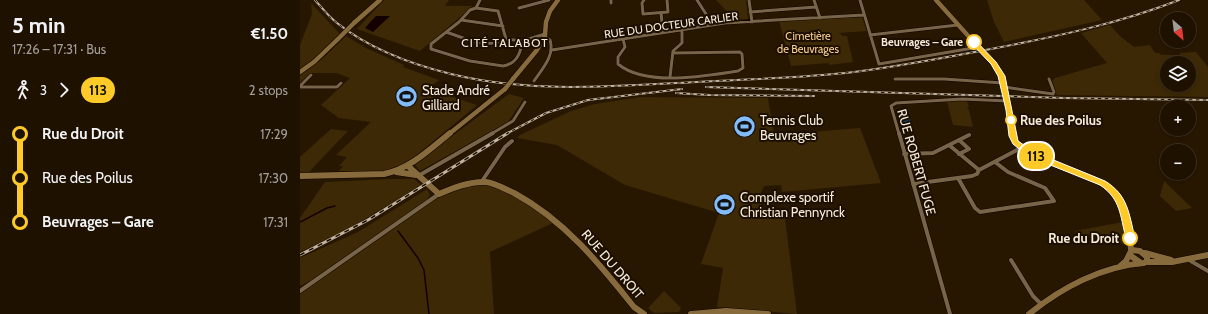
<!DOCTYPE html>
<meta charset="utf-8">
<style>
body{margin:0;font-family:Cabin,sans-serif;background:#261a0a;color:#f1f3f6;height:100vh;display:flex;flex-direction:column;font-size:15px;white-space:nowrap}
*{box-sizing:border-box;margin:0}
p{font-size:13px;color:#a19d99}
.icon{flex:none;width:22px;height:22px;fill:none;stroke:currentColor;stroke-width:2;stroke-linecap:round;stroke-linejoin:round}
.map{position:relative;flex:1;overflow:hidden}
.details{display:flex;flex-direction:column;background:#1e1100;width:300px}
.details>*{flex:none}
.badge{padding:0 8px;border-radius:13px;font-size:14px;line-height:26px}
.needle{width:26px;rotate:152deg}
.tools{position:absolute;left:860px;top:12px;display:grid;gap:8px}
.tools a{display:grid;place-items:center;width:36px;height:36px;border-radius:50%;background:#1e1100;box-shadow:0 2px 6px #0003,0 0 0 1px #3c3122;font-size:20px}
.map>.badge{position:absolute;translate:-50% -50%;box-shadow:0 0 0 2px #fff}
.legs{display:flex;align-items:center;gap:6px;height:44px;padding:0 12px;font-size:13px}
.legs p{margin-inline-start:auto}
.summary{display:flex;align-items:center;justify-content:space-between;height:68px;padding:0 12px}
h1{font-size:22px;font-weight:700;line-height:30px}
ul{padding:0 12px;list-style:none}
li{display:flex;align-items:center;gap:14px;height:44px;font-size:15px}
li i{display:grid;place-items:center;width:6px;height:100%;margin:0 5px;background:currentColor}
li i::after{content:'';width:10px;height:10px;margin:-5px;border:3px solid;border-radius:50%;background:#1e1100}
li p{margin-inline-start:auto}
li:first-child i{background:linear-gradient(#0000 50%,currentColor 0)}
li:last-child i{background:linear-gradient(currentColor 50%,#0000 0)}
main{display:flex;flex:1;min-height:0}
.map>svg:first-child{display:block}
.green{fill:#3d2906;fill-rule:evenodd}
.water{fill:#130000}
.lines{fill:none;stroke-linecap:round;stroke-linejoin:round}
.stream{stroke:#130000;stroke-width:1.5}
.building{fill:#103c65}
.street-far1-casing{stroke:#100300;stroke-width:4}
.street-casing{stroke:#100300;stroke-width:5}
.secondary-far1-casing{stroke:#100300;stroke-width:5.5}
.secondary-casing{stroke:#100300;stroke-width:7}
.street-far1{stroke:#786448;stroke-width:3}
.street{stroke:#786448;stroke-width:4}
.secondary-far1{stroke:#886b3c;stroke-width:4.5}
.secondary{stroke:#886b3c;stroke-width:6}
.rail-far1-casing{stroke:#c0b3a1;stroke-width:2}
.rail-casing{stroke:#c0b3a1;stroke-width:3}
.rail-far1{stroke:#1c0f00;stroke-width:1;stroke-dasharray:3.5;stroke-linecap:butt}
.rail{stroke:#1c0f00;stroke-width:1.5;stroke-dasharray:5;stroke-linecap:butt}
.secondary-bridge-casing{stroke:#100300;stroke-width:5.5;stroke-linecap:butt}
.secondary-bridge{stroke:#886b3c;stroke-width:4.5}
.line-1{fill:#feca28;stroke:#fff}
.stop-1-dot{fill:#fff;stroke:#feca28;stroke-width:2}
.labels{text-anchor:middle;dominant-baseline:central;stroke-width:4;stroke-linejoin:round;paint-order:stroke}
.far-street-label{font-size:11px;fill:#f6ebdb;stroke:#1c0f00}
.far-park-label{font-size:11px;fill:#fcd193;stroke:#1c0f00}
.far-stop-label{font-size:11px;font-weight:bold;fill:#f6ebdb;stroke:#1c0f00;text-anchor:end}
.far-neighbourhood-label{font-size:12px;letter-spacing:1px;fill:#f6ebdb;stroke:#1c0f00}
.poi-label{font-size:13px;fill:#f6ebdb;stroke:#1c0f00;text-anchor:start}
.stop-label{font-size:13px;font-weight:bold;fill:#f6ebdb;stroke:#1c0f00;text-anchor:start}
.street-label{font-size:13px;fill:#f6ebdb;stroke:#1c0f00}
</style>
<main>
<section class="details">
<div class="summary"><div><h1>5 min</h1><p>17:26 – 17:31 · Bus</p></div><b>€1.50</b></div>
<div class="legs"><svg class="icon" aria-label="walk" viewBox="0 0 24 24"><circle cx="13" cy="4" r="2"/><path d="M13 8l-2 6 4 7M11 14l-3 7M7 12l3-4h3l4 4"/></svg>3<svg class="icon" aria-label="forward" viewBox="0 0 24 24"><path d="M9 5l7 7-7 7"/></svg><b class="badge" style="background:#feca28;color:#111">113</b><p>2 stops</p></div>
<ul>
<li><i style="color:#feca28"></i><b>Rue du Droit</b><p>17:29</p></li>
<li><i style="color:#feca28"></i><span>Rue des Poilus</span><p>17:30</p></li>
<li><i style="color:#feca28"></i><b>Beuvrages – Gare</b><p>17:31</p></li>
</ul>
</section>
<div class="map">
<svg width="908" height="314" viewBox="0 0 908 314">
<rect width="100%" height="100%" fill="#281700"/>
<!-- green -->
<path class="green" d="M84,0H149L145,6H173L120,51L57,29Z
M416,0H446L448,19L435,20Z
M687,0H784L802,20L704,42L694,22Z
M11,3L40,34L9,64L0,70V45L12,14Z
M562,17L567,31L539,33L543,36H547L553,62L529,65V63L491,66L479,21Z
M810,25L820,36L834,47L850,45L855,53H859L861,55H881L879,53L896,52L908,67V97L757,95L752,81L755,78L807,63L781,33ZM867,63H889V85H867Z
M46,36L66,48L104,65L103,67L139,80L128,89L177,105L106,164L87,171H39L43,166H39L47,157L36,155L71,122L39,118L21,105L50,78L36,73H11L0,83V75L22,59Z
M209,94L224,98L208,122L120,171L114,164Z
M341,97L468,98L474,135L560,128L581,183L482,192L481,185L464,186L460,195L462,218H485L497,314L417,307L423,268L401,264L419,213L325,185L257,145L217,138L220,135L271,111L295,104Z
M647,101H667L669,107H667L669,110L673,127L653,125Z
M31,129L48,131L8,173H0V157Z
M90,179H114L121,185L50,228L0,252V218L25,182Z
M864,181L892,208L876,211L860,196Z
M186,183L221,199L253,223L190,252L194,314H0V294L142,195L171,186Z
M127,189L130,195L126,201L12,280L0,286V258L58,232Z
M823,222L828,245L776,234L775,231Z
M364,291L381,308L379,312L354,313L348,308Z"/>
<!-- water -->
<path class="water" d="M76,16H90L73,32L65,28Z"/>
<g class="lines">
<!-- stream -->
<path class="stream" d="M0,222L27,208L35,206
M98,231L118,258L124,270L129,314"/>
</g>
<!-- building -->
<path class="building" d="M597,111H607L613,127H602Z"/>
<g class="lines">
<defs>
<path id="street-far1" d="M180,0L176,8L170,10L159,22L131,44V49L170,61L203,66C217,64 221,53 222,41
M311,0V3
M344,0L342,3L343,14L368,12L367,0
M397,0L413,25
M449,0L452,22
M514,0L520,18
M560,0L579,64L679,47
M176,8L198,11L206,39L222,41L245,34
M219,8L249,0
M450,12L516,7
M361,13L363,32
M161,20L203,26
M146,32C165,38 187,50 206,39
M570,35L658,25
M323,39L325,47L318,57V64C346,87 404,76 438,71L443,68L442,54L440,52L373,53
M252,50L425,23L564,15
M370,77L373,51L382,43V29
M595,79H644L703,83
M234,81C242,69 255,56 250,40L244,36
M0,86L11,75
M0,87H37L41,83
M704,87L753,94L754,92L749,79
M191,134L213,121L225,102
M599,134L591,106L596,103L662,99L708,101"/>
<path id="street" d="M599,133L650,314
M659,140L669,149L659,154
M649,145L679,170
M604,154L633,153L669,135
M118,176L193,133
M658,178L675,208L680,212L754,201L745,188L708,172L695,162
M182,181L205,147L212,141
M613,184L672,176L677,174L679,170L721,148
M711,260L733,296L741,304
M889,260L908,271
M0,291L139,194"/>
<path id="secondary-far1" d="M636,0L697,68C707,89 709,111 712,134
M54,23L80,0
M0,72L14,62L38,39
M213,79L237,50L245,35L246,22L250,11L258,0
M149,134L205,89"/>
<path id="secondary" d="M712,133C716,164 800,169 819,197C829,212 830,234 831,251
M108,166L139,194C153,188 170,181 186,182C195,183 205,189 214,193C264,220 299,263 334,307L344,314
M96,172L116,175
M0,176L84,174C110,169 130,149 150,133
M845,253L871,260
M846,262H872L908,255
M819,267L826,261L830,253
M391,314L426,311L468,314
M729,314C761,288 802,266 844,263L847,261V257L840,251L832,250L830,253L831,256L841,263"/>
</defs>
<!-- street-far1 casing -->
<use href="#street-far1" class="street-far1-casing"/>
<!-- street casing -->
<use href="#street" class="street-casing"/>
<!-- secondary-far1 casing -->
<use href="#secondary-far1" class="secondary-far1-casing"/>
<!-- secondary casing -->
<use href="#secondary" class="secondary-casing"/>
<!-- street-far1 -->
<use href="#street-far1" class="street-far1"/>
<!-- street -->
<use href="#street" class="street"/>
<!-- secondary-far1 -->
<use href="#secondary-far1" class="secondary-far1"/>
<!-- secondary -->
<use href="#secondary" class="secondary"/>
<defs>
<path id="rail-far1" d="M15,0C22,8 29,17 37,23C70,49 110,64 151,74C232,94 315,86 397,82C450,79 502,78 554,72C602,66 649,57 696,48C759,36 820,23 879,0
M406,87L764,98L908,100
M376,93L409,95L514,96
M206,134L246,113L288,100L382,89"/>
<path id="rail" d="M0,255L68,220L208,133"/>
</defs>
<!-- rail-far1 casing -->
<use href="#rail-far1" class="rail-far1-casing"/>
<!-- rail casing -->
<use href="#rail" class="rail-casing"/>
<!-- rail-far1 -->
<use href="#rail-far1" class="rail-far1"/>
<!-- rail -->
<use href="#rail" class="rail"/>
<defs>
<path id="secondary-bridge" d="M38,39L54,23
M205,89L213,79"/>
</defs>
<!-- secondary-bridge casing -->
<use href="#secondary-bridge" class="secondary-bridge-casing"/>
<!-- secondary-bridge -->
<use href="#secondary-bridge" class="secondary-bridge"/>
</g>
<!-- line-1 -->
<path class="line-1" d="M672,41H676L696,62L705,76L718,141L734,152L805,181C828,195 829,214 835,238L833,241H827L826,238C820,216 821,199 800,185L728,156L713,144L709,136L706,110L698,76L691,64L672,44Z"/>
<!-- icons -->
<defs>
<symbol id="stadium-disc" viewBox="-11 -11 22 22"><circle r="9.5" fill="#82bcfa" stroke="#1c0f00"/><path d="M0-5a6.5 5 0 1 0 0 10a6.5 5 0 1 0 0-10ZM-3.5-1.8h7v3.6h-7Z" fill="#111"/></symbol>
</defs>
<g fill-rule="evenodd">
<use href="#stadium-disc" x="94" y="84" width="25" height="25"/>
<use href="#stadium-disc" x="432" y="114" width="25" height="25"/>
<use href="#stadium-disc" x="412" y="192" width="25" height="25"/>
</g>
<!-- markers -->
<g class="stop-1-dot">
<circle cx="674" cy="42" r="7"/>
<circle cx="711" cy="120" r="5"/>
<circle cx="830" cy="238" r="7"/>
</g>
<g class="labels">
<!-- far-street labels -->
<g class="far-street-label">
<text transform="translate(371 25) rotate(-8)">RUE DU DOCTEUR CARLIER</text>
</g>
<!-- far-park labels -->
<g class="far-park-label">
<text x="508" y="36">Cimetière<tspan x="508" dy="13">de Beuvrages</tspan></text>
</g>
<!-- far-stop labels -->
<g class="far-stop-label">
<text x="663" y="42">Beuvrages – Gare</text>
</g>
<!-- far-neighbourhood labels -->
<g class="far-neighbourhood-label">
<text x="205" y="42">CITÉ TALABOT</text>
</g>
<!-- poi labels -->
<g class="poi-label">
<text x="122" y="90">Stade André<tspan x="122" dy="15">Gilliard</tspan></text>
<text x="460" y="120">Tennis Club<tspan x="460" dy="15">Beuvrages</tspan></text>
<text x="440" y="197">Complexe sportif<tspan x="440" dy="15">Christian Pennynck</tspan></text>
</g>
<!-- stop labels -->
<g class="stop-label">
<text x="720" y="120">Rue des Poilus</text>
<text x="819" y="238" text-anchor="end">Rue du Droit</text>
</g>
<!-- street labels -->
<g class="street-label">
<text transform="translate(617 162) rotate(74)">RUE ROBERT FUGE</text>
<text transform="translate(313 264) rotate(49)">RUE DU DROIT</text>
</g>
</g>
</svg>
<div class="tools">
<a><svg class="needle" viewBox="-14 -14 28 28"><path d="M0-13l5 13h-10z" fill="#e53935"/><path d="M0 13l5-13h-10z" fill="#a19d99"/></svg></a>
<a><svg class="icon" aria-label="layers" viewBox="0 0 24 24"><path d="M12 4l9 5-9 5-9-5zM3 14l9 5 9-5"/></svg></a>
<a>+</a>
<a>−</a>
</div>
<b class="badge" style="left:736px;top:156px;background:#feca28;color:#111">113</b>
</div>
</main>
